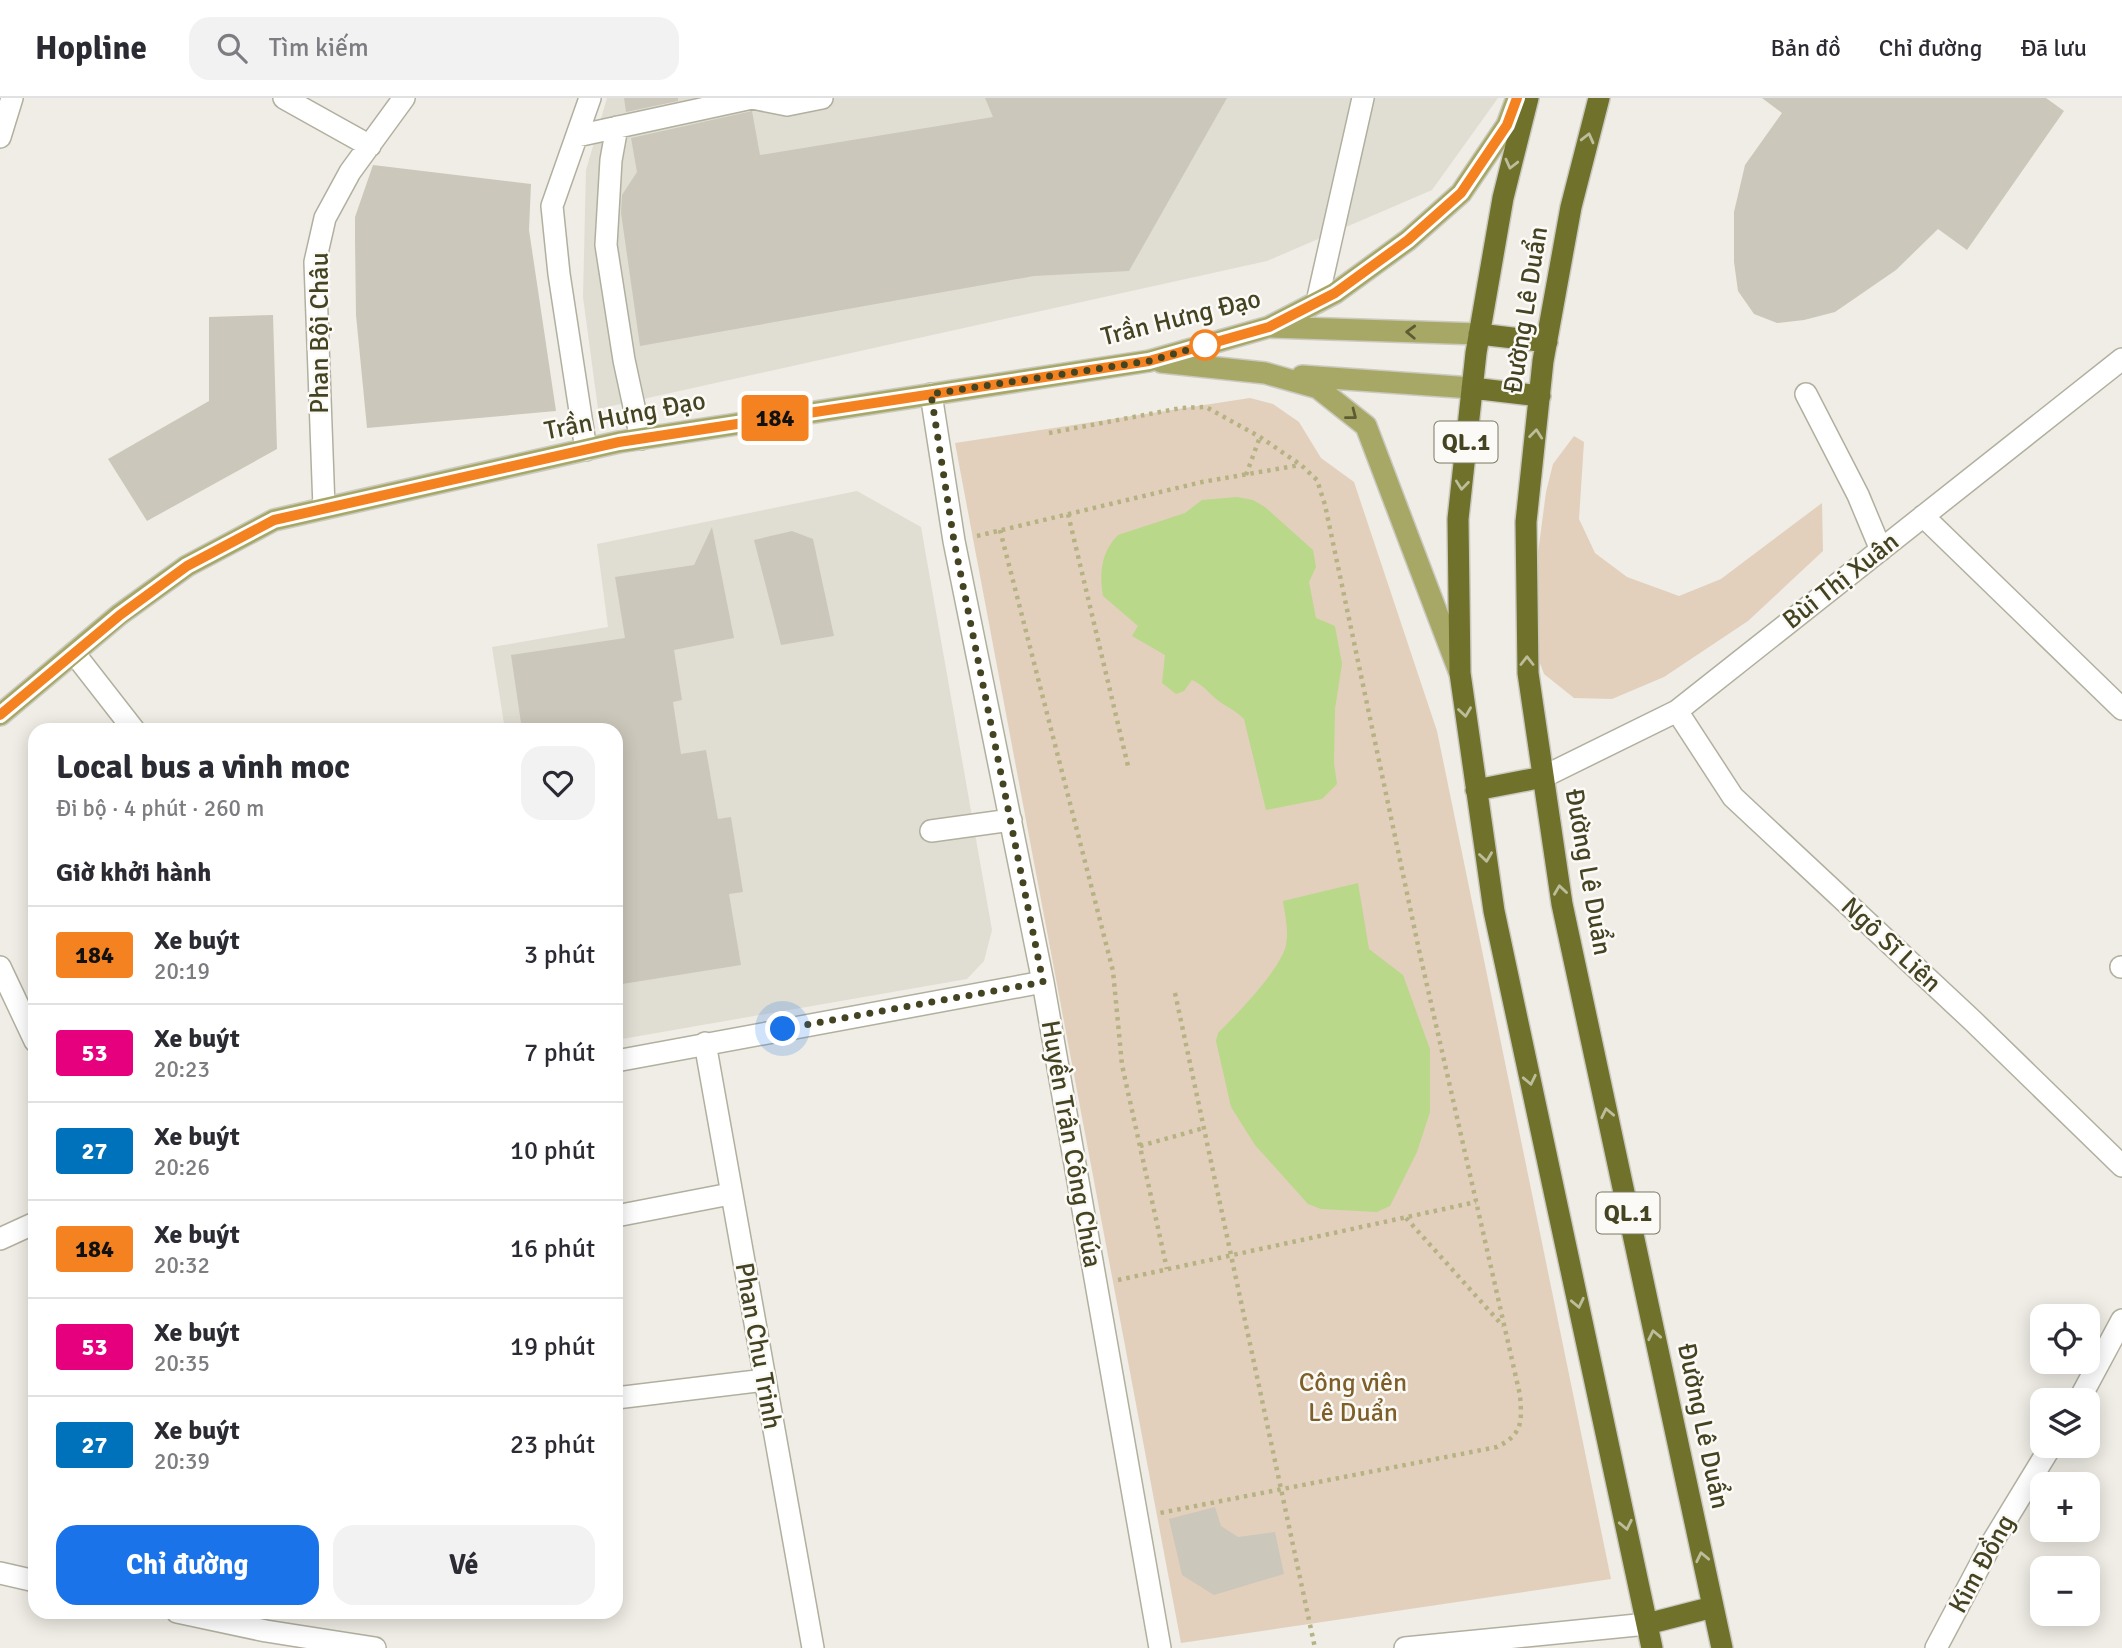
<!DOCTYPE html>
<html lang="vi">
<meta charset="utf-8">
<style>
body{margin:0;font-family:Signika,sans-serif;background:#f2f2f3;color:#2b2b33;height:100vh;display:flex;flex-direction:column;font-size:26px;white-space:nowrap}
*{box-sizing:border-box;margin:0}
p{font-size:23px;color:#7c7c81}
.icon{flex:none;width:38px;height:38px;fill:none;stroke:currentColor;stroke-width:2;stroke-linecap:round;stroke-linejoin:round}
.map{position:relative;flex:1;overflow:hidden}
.side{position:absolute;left:28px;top:625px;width:595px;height:896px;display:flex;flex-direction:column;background:#fff;border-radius:21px;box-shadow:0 4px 18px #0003}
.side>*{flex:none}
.badge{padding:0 14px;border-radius:5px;font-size:24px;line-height:46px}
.controls{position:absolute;left:2030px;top:1206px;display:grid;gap:14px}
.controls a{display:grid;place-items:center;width:70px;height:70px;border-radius:14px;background:#fff;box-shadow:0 4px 18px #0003;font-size:35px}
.you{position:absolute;width:35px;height:35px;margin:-18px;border:5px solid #fff;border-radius:50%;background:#1a73e8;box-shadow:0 0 0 10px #1a73e833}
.map>.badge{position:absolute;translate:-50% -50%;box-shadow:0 0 0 4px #fff}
h2{padding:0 28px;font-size:26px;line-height:63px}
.round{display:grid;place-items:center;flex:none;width:74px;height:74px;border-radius:21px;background:#f2f2f3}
.headline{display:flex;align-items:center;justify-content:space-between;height:119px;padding:0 28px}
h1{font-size:33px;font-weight:700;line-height:52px}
.cta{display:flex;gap:14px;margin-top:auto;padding:14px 28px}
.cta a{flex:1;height:80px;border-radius:21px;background:#1a73e8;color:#fff;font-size:28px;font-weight:700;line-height:80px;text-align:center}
.cta a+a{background:#f2f2f3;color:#2b2b33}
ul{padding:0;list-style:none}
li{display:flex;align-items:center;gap:21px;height:98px;padding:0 28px;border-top:2px solid #e1e1e2}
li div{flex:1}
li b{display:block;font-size:26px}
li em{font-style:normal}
li .badge{min-width:77px;font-weight:700;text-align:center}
header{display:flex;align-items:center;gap:42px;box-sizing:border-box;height:98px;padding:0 35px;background:#fff;border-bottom:2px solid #e1e1e2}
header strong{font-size:33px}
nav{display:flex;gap:38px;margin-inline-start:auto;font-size:24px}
.search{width:490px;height:63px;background:#f2f2f3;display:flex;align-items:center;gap:18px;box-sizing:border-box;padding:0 24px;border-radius:21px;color:#7c7c81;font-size:26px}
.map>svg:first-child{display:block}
.built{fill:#e0ded3}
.green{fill:#e2d0bd}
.water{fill:#b9d88a}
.building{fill:#cbc7ba}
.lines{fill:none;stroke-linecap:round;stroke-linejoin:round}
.minor-casing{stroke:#b1b09f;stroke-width:24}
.major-casing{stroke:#cbcac1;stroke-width:24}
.highway-casing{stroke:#cbcac1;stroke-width:24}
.path{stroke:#b5b283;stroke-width:4.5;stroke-dasharray:3.5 5;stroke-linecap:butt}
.minor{stroke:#fff;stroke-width:21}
.major{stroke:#a8a866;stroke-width:21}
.highway{stroke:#70722b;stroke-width:21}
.oneway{stroke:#bcbd9b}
.oneway2{stroke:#5d5c33}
.line-casing{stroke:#fff;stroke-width:16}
.line{stroke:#f58220;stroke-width:10}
.walk{stroke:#444322;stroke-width:7;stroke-dasharray:0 12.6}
.stop-dot{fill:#fff;stroke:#f58220;stroke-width:3.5}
.labels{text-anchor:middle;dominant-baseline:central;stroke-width:5;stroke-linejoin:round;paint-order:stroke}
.shield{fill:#fbfaf7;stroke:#7b7a62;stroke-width:2}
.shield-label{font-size:24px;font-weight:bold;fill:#444322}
.street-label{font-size:26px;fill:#444322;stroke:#fbfaf7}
.park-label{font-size:26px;fill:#7e5f29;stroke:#fbfaf7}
</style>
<header>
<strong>Hopline</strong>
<div class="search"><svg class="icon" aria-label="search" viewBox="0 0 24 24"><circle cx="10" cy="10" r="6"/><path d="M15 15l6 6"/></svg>Tìm kiếm</div>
<nav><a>Bản đồ</a><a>Chỉ đường</a><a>Đã lưu</a></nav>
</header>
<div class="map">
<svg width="2122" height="1550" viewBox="0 0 2122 1550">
<rect width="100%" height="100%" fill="#efede5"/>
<!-- built -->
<path class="built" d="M607,0H1498L1432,92L1267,163L598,311L583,199L586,72Z
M857,393L921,429L992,832L984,863L967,881L616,942V632H505L492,549L608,529L597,446Z"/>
<!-- green -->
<path class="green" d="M1250,300L1273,306L1299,324L1321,360L1354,384L1437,633L1611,1481L1181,1545L955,345Z
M1574,338L1584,344L1579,421L1595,455L1627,479L1679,498L1721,481L1822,405L1823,453L1748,523L1664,579L1612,601L1574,600L1544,576L1534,549L1530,516L1546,394L1553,366Z"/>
<!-- water -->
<path class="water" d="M1237,399L1253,402L1265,409L1313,452L1316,469L1309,484L1316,520L1335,528L1342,566L1335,611L1334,665L1337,686L1322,701L1266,712L1244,621C1236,613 1229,610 1220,604C1210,597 1204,587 1192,582L1184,593L1176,596L1162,585L1165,557L1132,538L1138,528L1103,498C1099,476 1101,454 1118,437L1185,415L1202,402Z
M1358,785L1369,851L1403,877L1430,951V1014L1417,1054L1390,1108L1377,1114L1321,1111L1308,1106L1255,1047L1231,1009L1216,943L1218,935C1236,917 1281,871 1286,847C1289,832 1285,817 1283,803Z"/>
<!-- building -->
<path class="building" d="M624,0H678V3L626,14Z
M985,0H1227L1129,173L1034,178L640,248L621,115L622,97L637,74L631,40L752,13L760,57L993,19Z
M1762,0H2046L2064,13L1967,152L1938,131L1896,172L1835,214L1804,222L1777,225L1754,216L1738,193L1734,164V114L1745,67L1782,15Z
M373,67L531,86L529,132L556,313L367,330L356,217L355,143V119Z
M273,217L277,351L147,423L108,361L209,303V219Z
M712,429L734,540L674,552L682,602L673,604L681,656L706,652L718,721L731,719L743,794L729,796L741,867L616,887V632H522L511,557L625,540L615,479L694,467Z
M792,433L813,441L834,538L781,547L754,442Z
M1215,1409L1221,1428L1238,1439L1275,1434L1284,1476L1214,1497L1182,1477L1169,1421Z"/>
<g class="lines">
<defs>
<path id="minor" d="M284,0L370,48
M617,29L611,62L606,147L624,262L641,341
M577,38L752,0L787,7L822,0
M0,39L12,0
M1317,204L1363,0
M931,296L954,443L1043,884L1160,1550
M1806,296L1858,397L1881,452
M586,352L559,176L552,108L590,0
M324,410L315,164L325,120L350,74L404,0
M1923,418L2122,611
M74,555L134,632
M1677,613L1733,699L1973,923L2122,1068
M1543,679L1677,613L2122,261
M931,733L1011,722
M0,869L35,943
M2121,869H2122
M705,945L813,1550
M616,963L1043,884
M616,1118L730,1096
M0,1141L35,1125
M616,1300L765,1282
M2079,1302L2122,1222
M0,1475L35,1483
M177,1514L266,1533L375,1550
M1405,1550L1647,1526
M1936,1550L1990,1448L2051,1348"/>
<path id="major" d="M1271,229L1479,236
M1161,264L1265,275L1318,290L1366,328L1459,573
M1302,278L1472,290
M0,617L119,517L187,468L274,422L619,344L1149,263L1269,229L1335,195L1408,142L1461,95L1507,27L1517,0"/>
<path id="highway" d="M1528,0L1503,100L1476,255L1458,421L1460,575L1494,813L1652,1550
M1599,0L1571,109L1543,263L1526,424L1528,575L1562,806L1722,1550
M1479,236L1547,244
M1472,290L1540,298
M1476,692L1543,679
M1647,1526L1713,1509"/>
</defs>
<!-- minor casing -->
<use href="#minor" class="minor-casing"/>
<!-- major casing -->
<use href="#major" class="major-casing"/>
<!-- highway casing -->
<use href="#highway" class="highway-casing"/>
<!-- path -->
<path class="path" d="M1049,335L1181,310L1206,309L1260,339L1301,367L1317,382L1325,407L1419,852L1520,1297C1522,1324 1523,1336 1497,1349L1160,1415
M1246,377L1260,339
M1068,416L1128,668
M1000,432L1113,873L1122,967L1167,1171
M977,438L1202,384L1300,367
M1175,895L1315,1550
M1140,1048L1204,1030
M1406,1120L1503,1228
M1118,1182L1476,1104"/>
<!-- minor -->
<use href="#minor" class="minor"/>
<!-- major -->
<use href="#major" class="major"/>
<!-- highway -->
<use href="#highway" class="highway"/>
</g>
<!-- one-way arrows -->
<defs><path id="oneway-chevron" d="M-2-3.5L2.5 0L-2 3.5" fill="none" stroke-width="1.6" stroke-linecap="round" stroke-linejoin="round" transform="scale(1.75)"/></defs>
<g class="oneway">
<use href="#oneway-chevron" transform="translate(1588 40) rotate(-76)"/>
<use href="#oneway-chevron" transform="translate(1511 66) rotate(104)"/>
<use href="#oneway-chevron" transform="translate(1536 336) rotate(-84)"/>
<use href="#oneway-chevron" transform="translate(1462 387) rotate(96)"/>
<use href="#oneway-chevron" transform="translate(1527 563) rotate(-90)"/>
<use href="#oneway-chevron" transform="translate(1465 614) rotate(82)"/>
<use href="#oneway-chevron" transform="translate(1486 759) rotate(82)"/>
<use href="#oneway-chevron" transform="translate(1560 792) rotate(-98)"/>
<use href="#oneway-chevron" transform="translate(1530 982) rotate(78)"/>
<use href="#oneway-chevron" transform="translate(1607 1015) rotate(-102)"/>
<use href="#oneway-chevron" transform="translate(1578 1205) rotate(78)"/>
<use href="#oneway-chevron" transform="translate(1654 1237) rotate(-102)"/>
<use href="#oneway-chevron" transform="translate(1626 1427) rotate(78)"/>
<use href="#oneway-chevron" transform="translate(1702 1459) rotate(-102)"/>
</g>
<g class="oneway2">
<use href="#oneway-chevron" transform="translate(1411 234) rotate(-178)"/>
<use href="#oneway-chevron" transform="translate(1352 317) rotate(38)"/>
</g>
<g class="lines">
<defs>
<path id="line" d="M0,617L120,517L187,468L274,422L619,344L1149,263L1269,229L1335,195L1408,142L1461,95L1507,27L1517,0"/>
</defs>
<!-- line casing -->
<use href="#line" class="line-casing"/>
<!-- line -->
<use href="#line" class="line"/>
<!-- walk -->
<path class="walk" d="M783,931L1043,884L954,443L931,296L1149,263L1205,247"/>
</g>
<!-- markers -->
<circle class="stop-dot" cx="1205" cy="247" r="14"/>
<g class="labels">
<!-- shield labels -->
<g class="shield">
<rect x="1434.5" y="323.5" width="63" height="41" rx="5"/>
<rect x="1596.5" y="1094.5" width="63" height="41" rx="5"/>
</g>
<g class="shield-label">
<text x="1466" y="344">QL.1</text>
<text x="1628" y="1115">QL.1</text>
</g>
<!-- street labels -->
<g class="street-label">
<text transform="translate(1526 212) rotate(-81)">Đường Lê Duẩn</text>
<text transform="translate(1181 220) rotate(-14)">Trần Hưng Đạo</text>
<text transform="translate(320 235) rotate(-90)">Phan Bội Châu</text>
<text transform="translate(625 318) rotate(-11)">Trần Hưng Đạo</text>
<text transform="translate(1841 483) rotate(-38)">Bùi Thị Xuân</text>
<text transform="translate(1588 774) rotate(80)">Đường Lê Duẩn</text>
<text transform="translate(1891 847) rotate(43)">Ngô Sĩ Liên</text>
<text transform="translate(1071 1046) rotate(80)">Huyền Trân Công Chúa</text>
<text transform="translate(758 1248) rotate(80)">Phan Chu Trinh</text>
<text transform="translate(1703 1328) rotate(78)">Đường Lê Duẩn</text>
<text transform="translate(1982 1466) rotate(-61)">Kim Đồng</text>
</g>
<!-- park labels -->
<g class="park-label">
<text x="1353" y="1285">Công viên<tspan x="1353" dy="30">Lê Duẩn</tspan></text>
</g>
</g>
</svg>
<div class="controls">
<a><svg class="icon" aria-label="locate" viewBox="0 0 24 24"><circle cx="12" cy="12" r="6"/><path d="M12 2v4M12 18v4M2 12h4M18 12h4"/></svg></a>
<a><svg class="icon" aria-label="layers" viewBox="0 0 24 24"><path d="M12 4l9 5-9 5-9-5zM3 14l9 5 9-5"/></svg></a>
<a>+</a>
<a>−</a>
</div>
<div class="you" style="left:783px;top:931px"></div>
<b class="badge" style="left:775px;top:320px;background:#f58220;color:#111">184</b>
<section class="side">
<div class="headline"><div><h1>Local bus a vinh moc</h1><p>Đi bộ · 4 phút · 260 m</p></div><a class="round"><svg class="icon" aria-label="heart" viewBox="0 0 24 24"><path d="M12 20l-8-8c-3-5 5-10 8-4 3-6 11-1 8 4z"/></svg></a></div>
<h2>Giờ khởi hành</h2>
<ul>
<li><span class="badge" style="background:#f58220;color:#111">184</span><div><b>Xe buýt</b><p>20:19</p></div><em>3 phút</em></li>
<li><span class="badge" style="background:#e6007e;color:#fff">53</span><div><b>Xe buýt</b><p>20:23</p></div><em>7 phút</em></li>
<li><span class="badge" style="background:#0072bc;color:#fff">27</span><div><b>Xe buýt</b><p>20:26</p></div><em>10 phút</em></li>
<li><span class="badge" style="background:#f58220;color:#111">184</span><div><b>Xe buýt</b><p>20:32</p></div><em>16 phút</em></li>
<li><span class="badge" style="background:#e6007e;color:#fff">53</span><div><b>Xe buýt</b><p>20:35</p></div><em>19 phút</em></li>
<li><span class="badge" style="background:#0072bc;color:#fff">27</span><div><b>Xe buýt</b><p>20:39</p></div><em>23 phút</em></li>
</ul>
<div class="cta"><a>Chỉ đường</a><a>Vé</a></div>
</section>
</div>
